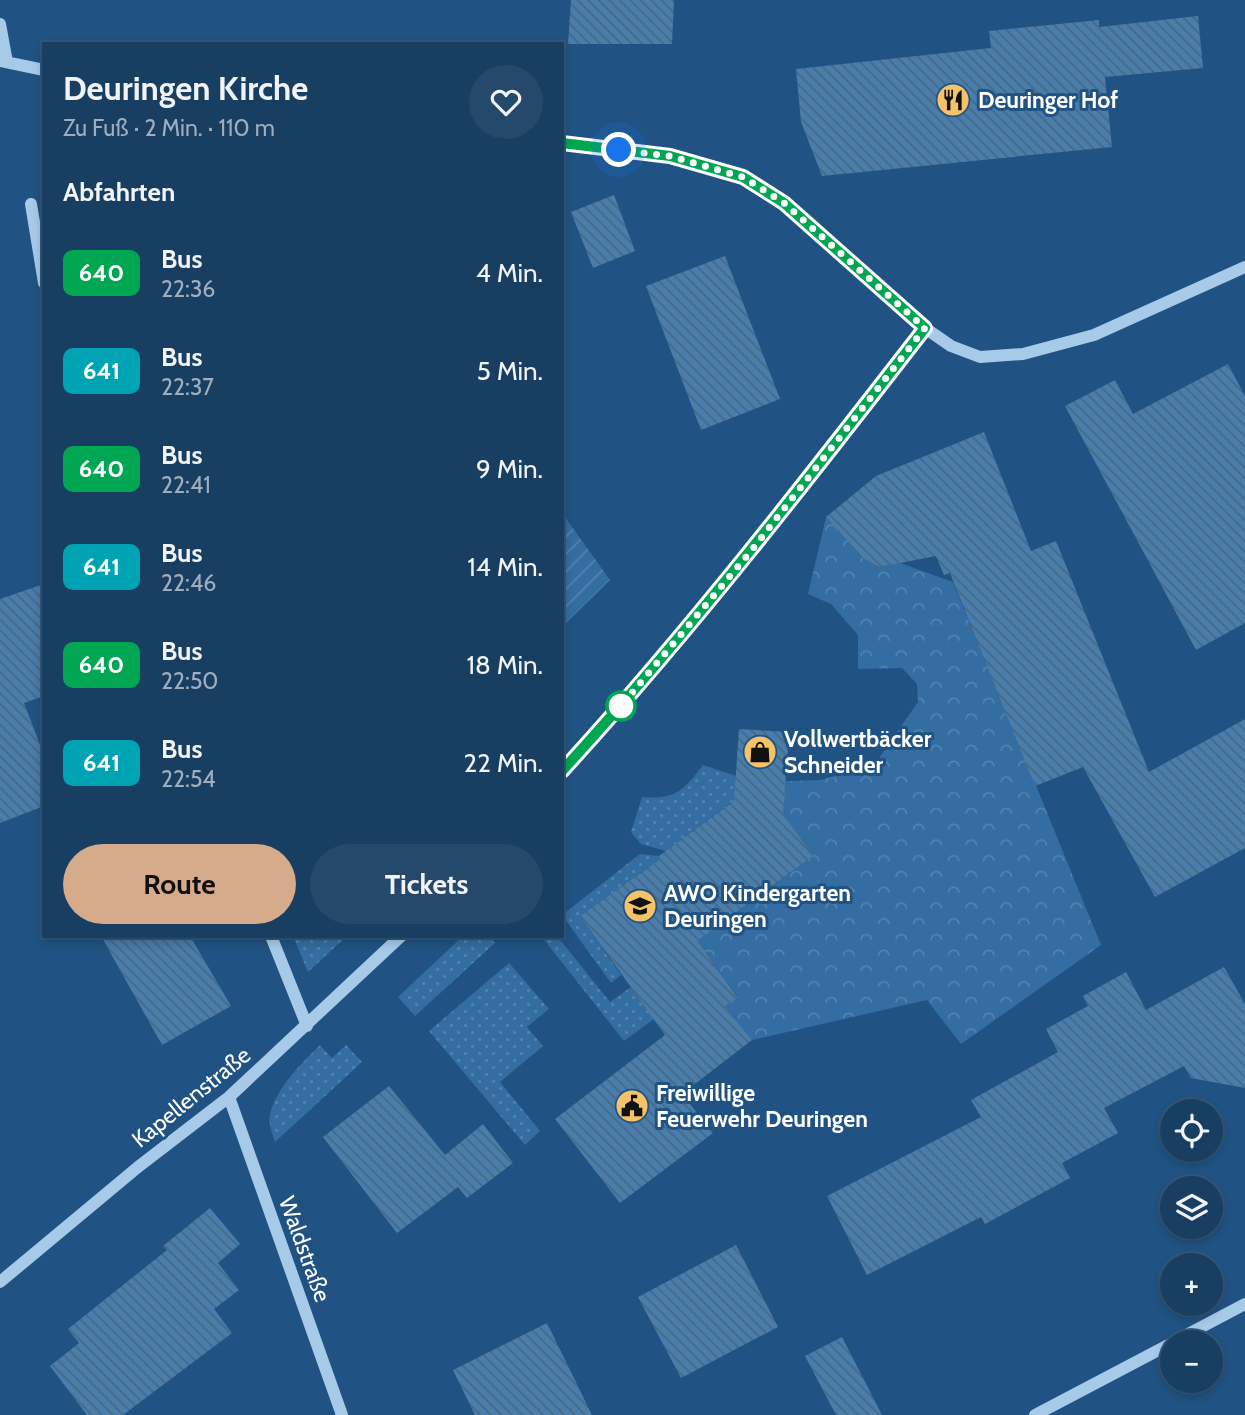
<!DOCTYPE html>
<html lang="de">
<meta charset="utf-8">
<style>
body{margin:0;font-family:Cabin,sans-serif;background:#25496b;color:#f1f3f6;height:100vh;display:flex;flex-direction:column;font-size:26px;white-space:nowrap}
*{box-sizing:border-box;margin:0}
p{font-size:23px;color:#9faebe}
.icon{flex:none;width:38px;height:38px;fill:none;stroke:currentColor;stroke-width:2;stroke-linecap:round;stroke-linejoin:round}
.map{position:relative;flex:1;overflow:hidden}
.panel{position:absolute;left:42px;top:42px;width:522px;height:896px;display:flex;flex-direction:column;background:#183e62;border-radius:0px;box-shadow:0 4px 10px #0003,0 0 0 2px #365777}
.panel>*{flex:none}
.badge{padding:0 14px;border-radius:10px;font-size:24px;line-height:46px}
.fabs{position:absolute;left:1160px;top:1099px;display:grid;gap:14px}
.fabs a{display:grid;place-items:center;width:63px;height:63px;border-radius:50%;background:#183e62;box-shadow:0 4px 10px #0003,0 0 0 2px #365777;font-size:35px}
.you{position:absolute;width:35px;height:35px;margin:-18px;border:5px solid #fff;border-radius:50%;background:#1a73e8;box-shadow:0 0 0 10px #1a73e833}
.map>.badge{position:absolute;translate:-50% -50%;box-shadow:0 0 0 4px #fff}
h2{padding:0 21px;font-size:26px;line-height:63px}
.round{display:grid;place-items:center;flex:none;width:74px;height:74px;border-radius:37px;background:#25496b}
.headline{display:flex;align-items:center;justify-content:space-between;height:119px;padding:0 21px}
h1{font-size:33px;font-weight:800;line-height:52px}
.cta{display:flex;gap:14px;margin-top:auto;padding:14px 21px}
.cta a{flex:1;height:80px;border-radius:42px;background:#d6ab8b;color:#111;font-size:28px;font-weight:800;line-height:80px;text-align:center}
.cta a+a{background:#25496b;color:#f1f3f6}
ul{padding:0;list-style:none}
li{display:flex;align-items:center;gap:21px;height:98px;padding:0 21px}
li div{flex:1}
li b{display:block;font-size:26px}
li em{font-style:normal}
li .badge{min-width:77px;font-weight:700;text-align:center}
.map>svg:first-child{display:block}
.grass{fill:url(#grass-dots)}
.park{fill:url(#park-crowns)}
.garden{fill:url(#garden-furrows)}
.building{fill:url(#building-back-hatch)}
.lines{fill:none;stroke-linecap:round;stroke-linejoin:round}
.minor{stroke:#a7cae9;stroke-width:12}
.line-casing{stroke:#fff;stroke-width:16}
.line{stroke:#00a651;stroke-width:10}
.walk{stroke:#fff;stroke-width:7;stroke-dasharray:0 12.6}
.stop-dot{fill:#fff;stroke:#00a651;stroke-width:3.5}
.labels{text-anchor:middle;dominant-baseline:central;stroke-width:6;stroke-linejoin:round;paint-order:stroke}
.poi-label{font-size:23px;font-weight:bold;fill:#fff;stroke:#205383;text-anchor:start}
.street-label{font-size:23px;fill:#fff;stroke:#205383}
</style>
<div class="map">
<svg width="1245" height="1415" viewBox="0 0 1245 1415">
<defs>
<pattern id="grass-dots" width="8" height="8" patternUnits="userSpaceOnUse" patternTransform="scale(1.75)"><rect width="8" height="8" fill="#346da1"/><path d="M2 2h.1M6 6h.1" fill="none" stroke="#5283af" stroke-width="1.8" stroke-linecap="round"/></pattern>
<pattern id="park-crowns" width="20" height="18" patternUnits="userSpaceOnUse" patternTransform="scale(1.75)"><rect width="20" height="18" fill="#346da1"/><path d="M2 6a3 3 0 1 1 6 0M12 15a3 3 0 1 1 6 0" fill="none" stroke="#5283af"/></pattern>
<pattern id="garden-furrows" width="10" height="10" patternUnits="userSpaceOnUse" patternTransform="scale(1.75)"><rect width="10" height="10" fill="#346da1"/><path d="M-1 1l2-2M0 10L10 0M9 11l2-2" fill="none" stroke="#5283af"/></pattern>
<pattern id="building-back-hatch" width="6" height="6" patternUnits="userSpaceOnUse" patternTransform="scale(1.75)"><rect width="6" height="6" fill="#497dac"/><path d="M-1 5l2 2M0 0l6 6M5-1l2 2" fill="none" stroke="#4a6781"/></pattern>
</defs>
<rect width="100%" height="100%" fill="#205383"/>
<!-- grass -->
<path class="grass" d="M703,765L736,776L755,777L759,782L666,851L641,844L631,832L642,797C676,800 684,790 703,765Z
M640,854L659,856L666,866L647,869L580,916L621,975L611,983L562,915Z
M293,936H347L308,972Z
M463,936H489L495,943L415,1016L398,997Z
M541,936H557L610,1002L631,987L654,1019L624,1041Z
M509,963L549,1009L527,1027L543,1046L500,1082L540,1131L525,1145L429,1031Z
M320,1045L332,1058L346,1045L362,1062L275,1142C272,1132 268,1123 270,1114C277,1087 302,1063 320,1045Z"/>
<!-- park -->
<path class="park" d="M826,517L864,559L879,567L900,563L953,582L1101,945L961,1044L927,1000L752,1040L725,1006L738,997L676,914L717,927L813,856L759,782L820,780L859,770L879,758L918,702L917,684L902,668L858,669V635L831,604L808,594Z"/>
<!-- garden -->
<path class="garden" d="M562,513L610,580L562,627Z"/>
<!-- building -->
<path class="building" d="M571,0H674L672,44H568Z
M1198,16L1203,68L1105,77L1112,147L822,176L801,122L796,69L991,48L989,31L1099,20V27Z
M614,195L635,251L593,268L571,212Z
M725,256L780,399L701,430L646,286Z
M1228,364L1245,396V623L1196,650L1065,406L1115,380L1133,414Z
M984,432L1031,551L1056,541L1149,772L1245,719V848L1155,897L1083,767L1035,786L950,573L944,575L936,556L879,567L864,559L826,517L876,476Z
M44,584V696L24,703L44,755V806L0,823V599Z
M739,729L789,732L783,814L813,856L697,941L738,998L725,1006L752,1040L682,1094L713,1133L620,1203L555,1119L665,1035L580,916L661,859L659,856L734,801Z
M101,936H190L231,1006L162,1045Z
M1224,967L1245,1004V1088L1191,1078L1184,1066L1104,1108L1118,1133L1062,1163L1070,1178L985,1224L981,1217L867,1275L827,1196L981,1117L971,1100L1058,1052L1046,1029L1088,1006L1083,996L1126,972L1146,1010Z
M389,1086L445,1155L483,1124L513,1163L467,1198L458,1187L397,1233L323,1137Z
M210,1208L240,1244L218,1263L239,1290L214,1309L232,1333L123,1415H87L50,1366L79,1343L68,1329L167,1250L163,1246Z
M736,1245L778,1327L681,1378L638,1297Z
M547,1323L592,1415H475L453,1370Z
M842,1337L882,1415H836L805,1356Z"/>
<g class="lines">
<!-- minor -->
<path class="minor" d="M0,24L7,62
M0,61L44,70
M562,143L670,156L743,177L784,203L925,328L951,346L980,357L1023,354L1094,335L1245,267
M31,204L44,283
M562,771C691,629 807,479 925,328
M271,936L307,1026
M229,1097L342,1415
M0,1282L138,1167L229,1097L401,936
M1173,1342L1245,1304
M1035,1415L1172,1343"/>
</g>
<g class="lines">
<defs>
<path id="line" d="M562,143L670,156L743,177L784,203L925,328C808,479 691,630 562,771"/>
</defs>
<!-- line casing -->
<use href="#line" class="line-casing"/>
<!-- line -->
<use href="#line" class="line"/>
<!-- walk -->
<path class="walk" d="M619,150L670,156L743,177L784,203L925,328L751,551L621,706"/>
</g>
<!-- icons -->
<defs>
<symbol id="restaurant-disc" viewBox="-11 -11 22 22"><circle r="9.5" fill="#f6c268" stroke="#205383"/><path d="M-5-6h1v4h1v-4h1v4h1v-4h1v5L-1.5 .5V6h-2V.5L-5-1ZM5-6V6H3V1.5H1.5Q1.5-4 5-6Z" fill="#111"/></symbol>
<symbol id="shop-disc" viewBox="-11 -11 22 22"><circle r="9.5" fill="#f6c268" stroke="#205383"/><path d="M-5-2.5h2.3a2.7 3.5 0 0 1 5.4 0H5L5.5 6h-11ZM-1.5-2.5h3a1.5 2.3 0 0 0-3 0Z" fill="#111"/></symbol>
<symbol id="school-disc" viewBox="-11 -11 22 22"><circle r="9.5" fill="#f6c268" stroke="#205383"/><path d="M0-5L7-2L0 1L-7-2ZM-4 1L0 2.5L4 1V4Q0 6-4 4Z" fill="#111"/></symbol>
<symbol id="civic-disc" viewBox="-11 -11 22 22"><circle r="9.5" fill="#f6c268" stroke="#205383"/><path d="M-.6-6.5H3V-4.5H.6V-3L4-1V1h2V6H-6V1h2V-1L-.6-3ZM-1.2 2.5V6h2.4V2.5Z" fill="#111"/></symbol>
</defs>
<g fill-rule="evenodd">
<use href="#restaurant-disc" x="934" y="81" width="38" height="38"/>
<use href="#shop-disc" x="741" y="733" width="38" height="38"/>
<use href="#school-disc" x="621" y="887" width="38" height="38"/>
<use href="#civic-disc" x="613" y="1087" width="38" height="38"/>
</g>
<!-- markers -->
<circle class="stop-dot" cx="621" cy="706" r="14"/>
<g class="labels">
<!-- poi labels -->
<g class="poi-label">
<text x="978" y="100">Deuringer Hof</text>
<text x="784" y="739">Vollwertbäcker<tspan x="784" dy="26">Schneider</tspan></text>
<text x="664" y="893">AWO Kindergarten<tspan x="664" dy="26">Deuringen</tspan></text>
<text x="656" y="1093">Freiwillige<tspan x="656" dy="26">Feuerwehr Deuringen</tspan></text>
</g>
<!-- street labels -->
<g class="street-label">
<text transform="translate(191 1097) rotate(-39)">Kapellenstraße</text>
<text transform="translate(305 1249) rotate(70)">Waldstraße</text>
</g>
</g>
</svg>
<div class="fabs">
<a><svg class="icon" aria-label="locate" viewBox="0 0 24 24"><circle cx="12" cy="12" r="6"/><path d="M12 2v4M12 18v4M2 12h4M18 12h4"/></svg></a>
<a><svg class="icon" aria-label="layers" viewBox="0 0 24 24"><path d="M12 4l9 5-9 5-9-5zM3 14l9 5 9-5"/></svg></a>
<a>+</a>
<a>−</a>
</div>
<div class="you" style="left:619px;top:150px"></div>
<section class="panel">
<div class="headline"><div><h1>Deuringen Kirche</h1><p>Zu Fuß · 2 Min. · 110 m</p></div><a class="round"><svg class="icon" aria-label="heart" viewBox="0 0 24 24"><path d="M12 20l-8-8c-3-5 5-10 8-4 3-6 11-1 8 4z"/></svg></a></div>
<h2>Abfahrten</h2>
<ul>
<li><span class="badge" style="background:#00a651;color:#fff">640</span><div><b>Bus</b><p>22:36</p></div><em>4 Min.</em></li>
<li><span class="badge" style="background:#00a3b4;color:#fff">641</span><div><b>Bus</b><p>22:37</p></div><em>5 Min.</em></li>
<li><span class="badge" style="background:#00a651;color:#fff">640</span><div><b>Bus</b><p>22:41</p></div><em>9 Min.</em></li>
<li><span class="badge" style="background:#00a3b4;color:#fff">641</span><div><b>Bus</b><p>22:46</p></div><em>14 Min.</em></li>
<li><span class="badge" style="background:#00a651;color:#fff">640</span><div><b>Bus</b><p>22:50</p></div><em>18 Min.</em></li>
<li><span class="badge" style="background:#00a3b4;color:#fff">641</span><div><b>Bus</b><p>22:54</p></div><em>22 Min.</em></li>
</ul>
<div class="cta"><a>Route</a><a>Tickets</a></div>
</section>
</div>
